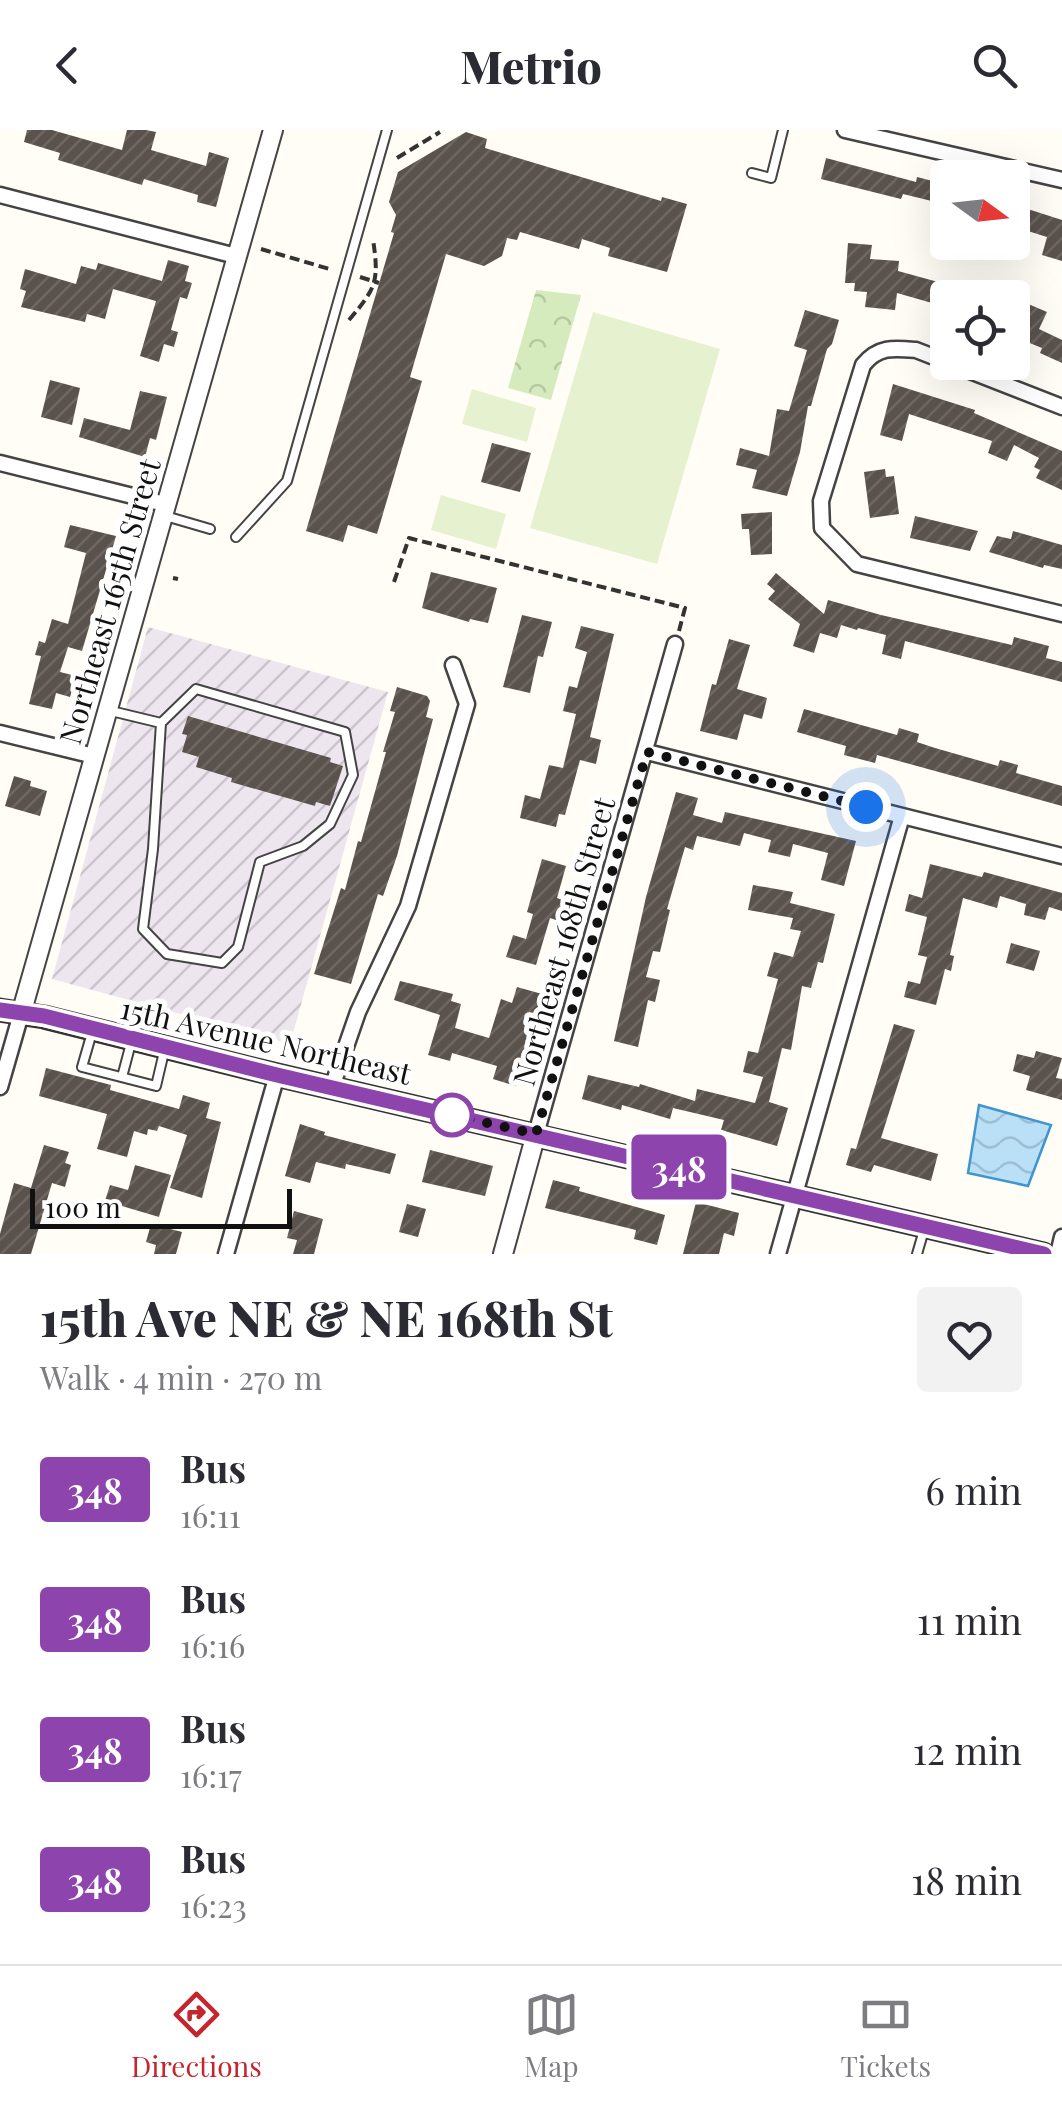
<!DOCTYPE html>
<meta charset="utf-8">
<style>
body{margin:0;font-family:"Playfair Display",serif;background:#f2f2f3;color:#2b2b33;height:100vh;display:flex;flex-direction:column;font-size:38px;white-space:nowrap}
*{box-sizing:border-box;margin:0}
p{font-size:32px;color:#7c7c81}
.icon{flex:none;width:55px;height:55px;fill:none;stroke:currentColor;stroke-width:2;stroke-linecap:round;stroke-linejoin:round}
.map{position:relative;height:1124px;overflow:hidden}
.drawer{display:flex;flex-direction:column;background:#fff;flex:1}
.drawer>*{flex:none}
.badge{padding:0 20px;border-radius:8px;font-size:35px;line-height:65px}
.needle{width:65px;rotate:105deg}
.buttons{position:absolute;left:930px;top:30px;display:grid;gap:20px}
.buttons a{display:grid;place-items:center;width:100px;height:100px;border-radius:10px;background:#fff;box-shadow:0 10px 40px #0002;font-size:50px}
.scale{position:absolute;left:30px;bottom:25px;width:262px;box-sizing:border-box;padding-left:10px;border:5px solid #111;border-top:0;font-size:28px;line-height:35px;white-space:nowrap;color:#111;-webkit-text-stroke:8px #fff;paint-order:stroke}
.you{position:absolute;width:50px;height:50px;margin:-25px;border:8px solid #fff;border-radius:50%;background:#1a73e8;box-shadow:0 0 0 15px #1a73e833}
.map>.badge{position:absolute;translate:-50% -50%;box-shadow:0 0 0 5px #fff}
.round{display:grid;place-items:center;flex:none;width:105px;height:105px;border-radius:10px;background:#f2f2f3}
.summary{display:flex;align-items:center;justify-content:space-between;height:170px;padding:0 40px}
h1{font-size:48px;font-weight:800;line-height:75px}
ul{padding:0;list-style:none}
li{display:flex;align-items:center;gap:30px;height:130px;padding:0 40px}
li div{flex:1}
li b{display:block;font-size:38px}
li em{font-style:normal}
li .badge{min-width:110px;font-weight:700;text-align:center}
header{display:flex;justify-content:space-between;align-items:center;height:130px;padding:0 40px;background:#fff;font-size:45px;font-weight:800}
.menu{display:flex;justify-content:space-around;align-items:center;height:140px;border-top:2px solid #e1e1e2;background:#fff;font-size:28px;color:#7c7c81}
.menu a{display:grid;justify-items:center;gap:5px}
.menu .on{color:#c4262e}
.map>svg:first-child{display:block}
.industrial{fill:url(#industrial-furrows)}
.park{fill:url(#park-crowns)}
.pitch{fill:#e6f2cf}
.water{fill:url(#water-waves);stroke:#3f96cf;stroke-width:2.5}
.building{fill:url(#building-hatch)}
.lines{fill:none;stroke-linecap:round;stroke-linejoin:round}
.service-casing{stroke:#444;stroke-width:12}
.minor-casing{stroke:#444;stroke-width:19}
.tertiary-casing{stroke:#444;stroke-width:22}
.secondary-casing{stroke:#333;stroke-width:25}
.path{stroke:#333;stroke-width:4;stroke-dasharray:10 5;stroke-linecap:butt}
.service{stroke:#fff;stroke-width:8}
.minor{stroke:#fff;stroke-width:14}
.tertiary{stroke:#fff;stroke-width:18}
.secondary{stroke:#fff6b0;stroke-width:20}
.line-casing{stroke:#fff;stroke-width:22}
.line{stroke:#8e44ad;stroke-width:15}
.walk{stroke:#111;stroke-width:10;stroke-dasharray:0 18}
.stop-dot{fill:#fff;stroke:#8e44ad;stroke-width:5}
.labels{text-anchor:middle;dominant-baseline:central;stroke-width:10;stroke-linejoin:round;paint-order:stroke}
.street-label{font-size:30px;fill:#111;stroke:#fff}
</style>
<header><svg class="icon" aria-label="back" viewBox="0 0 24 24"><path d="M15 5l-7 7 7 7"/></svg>Metrio<svg class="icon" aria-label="search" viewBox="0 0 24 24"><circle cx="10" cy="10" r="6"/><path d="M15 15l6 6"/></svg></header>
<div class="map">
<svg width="1062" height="1124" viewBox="0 0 1062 1124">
<defs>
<pattern id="industrial-furrows" width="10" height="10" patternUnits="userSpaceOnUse" patternTransform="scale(2.5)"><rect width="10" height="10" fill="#eee6ef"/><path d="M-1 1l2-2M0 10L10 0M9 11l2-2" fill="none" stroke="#cbc4cc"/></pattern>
<pattern id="park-crowns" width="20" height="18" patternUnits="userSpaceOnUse" patternTransform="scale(2.5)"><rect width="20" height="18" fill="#d5ebbd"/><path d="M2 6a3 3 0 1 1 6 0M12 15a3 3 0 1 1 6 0" fill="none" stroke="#b6c8a1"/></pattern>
<pattern id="water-waves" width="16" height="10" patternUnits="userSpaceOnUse" patternTransform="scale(2.5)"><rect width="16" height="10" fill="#b9e0f7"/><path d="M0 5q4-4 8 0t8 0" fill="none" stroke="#9ebfd3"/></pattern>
<pattern id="building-hatch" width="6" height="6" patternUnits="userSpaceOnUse" patternTransform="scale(2.5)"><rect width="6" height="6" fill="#5a524d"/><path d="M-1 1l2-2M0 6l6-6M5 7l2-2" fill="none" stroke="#6d6662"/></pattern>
</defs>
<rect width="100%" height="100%" fill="#fffdf5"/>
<!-- industrial -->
<path class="industrial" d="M148,497L388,562L290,914L52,849Z"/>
<!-- park -->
<path class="park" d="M536,160L581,165L551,270L508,258Z"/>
<!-- pitch -->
<path class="pitch" d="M593,182L720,219L657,434L530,398Z
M472,259L536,278L527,312L462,294Z
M441,365L506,384L496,419L431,400Z"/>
<!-- water -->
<path class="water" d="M979,975L1051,995L1028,1056L968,1043Z"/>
<!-- building -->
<path class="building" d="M27,0H52L122,20L127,0H146L156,2L151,20L206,36L209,22L229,28L216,77L197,72L198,65L144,49L142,55L58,30L60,23L24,12Z
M466,2L487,9L485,18L661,71L662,67L687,74L667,142L608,126L610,118L582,109L579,119L520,102L517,110L507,108L502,126L484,136L446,124L410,247L422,251L377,404L348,395L343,412L306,401L394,103L391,102L396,85L389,72L398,42Z
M826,28L916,52L917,47L948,55V75L903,64L901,69L821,49Z
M1012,74L1062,90V131L1042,125L1047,107L1012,96Z
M848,113L872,115L870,129L899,131L898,141L978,163L977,168H948L946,177L897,163L895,180L865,177L867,162L854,161L855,153H845Z
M168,130L189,136L185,151L192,153L187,169L180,167L171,200L178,202L174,217L164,214L159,232L140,226L156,171L113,159L105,189L87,184L85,192L21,177L26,161L20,159L25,139L76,154L81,136L96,140L98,133L162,151Z
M1012,167L1047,182L1039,199L1062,210V233L1040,223L1042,218L1012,206Z
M805,180L839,190L832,214L827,219L811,276H808L800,322L787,366L752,358L757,340L736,335L740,318L769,326L777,279L789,281L807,220L794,216Z
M50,250L80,258L72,295L41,287Z
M893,254L975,280L974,283L1062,321V360L1036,348L1040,340L1034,337L1039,328L1014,315L1007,331L988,323L992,311L909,284L902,311L880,305Z
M140,261L167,267L156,310L150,308L145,327L79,307L84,288L130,300Z
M492,313L531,323L520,362L481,352Z
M885,339L886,347L894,346L899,384L870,388L864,342Z
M772,382V424L751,425L749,399H742L741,384Z
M915,386L978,401L970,421L910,408Z
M70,395L116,406L82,521L68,517L60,542L76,546L70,567L56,563L52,579L29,574L41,526L35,525L39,511L45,513L52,489L68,494L86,423L64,417Z
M1013,401L1062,415V439L1044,435L1043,438L989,422L997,406L1011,409Z
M431,442L497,458L488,493L470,489L469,492L422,478Z
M776,443L824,484L828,470L881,485L1012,515L1014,507L1049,516L1046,528L1062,532V552L905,511L901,529L882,524L886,505L858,498L857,500L841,495L837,508L820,503L814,523L793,516L800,494L768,469L775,461L767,454Z
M522,485L552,492L543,527L538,526L530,563L503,557Z
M581,496L614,504L590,607L601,610L596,634L580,630L565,685L559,684L556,697L520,688L525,665L540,669L549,635L563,638L576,584L563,581L569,556L577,558L587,522L575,518Z
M729,509L750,515L737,559L767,568L762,589L744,584L737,610L700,601L712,554L716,555Z
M397,557L427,566L430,571L426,587L433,589L397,726L383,766L378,764L351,854L314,844L341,758L345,760L358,711L361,712L386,622H383L395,582L390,581Z
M804,579L897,605L899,598L919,604L917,612L935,618L998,636L1000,630L1018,635L1016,643L1062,656V676L877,625L875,633L844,625L846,616L797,602Z
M188,586L331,628L330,632L343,636L330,676L316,672L315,676L231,652L232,648L196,637L199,627L182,622L187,605L182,604Z
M14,646L31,651L30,656L47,661L40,686L5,676Z
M676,662L698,668L693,685L722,693L725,682L856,711L844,756L821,750L828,723L793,714L790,727L768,722L771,710L744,703L740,716L697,706L693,720L685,717L667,779L670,780L660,822L653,821L646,847L660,850L655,872L648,870L638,917L614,911L646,767Z
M542,729L566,736L557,768L565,771L559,791L550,788L536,835L506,827L513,805L526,809L533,784L527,782Z
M930,734L982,747L984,742L1062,763V781L1049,777L1045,790L1024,785L1026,774L1000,766L997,778L963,768L950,825L954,826L951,841L945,839L936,875L904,867L908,851L920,854L927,827L918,825L927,787L905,781L909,764L922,768Z
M753,755L793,762L790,773L835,784L823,833L818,832L811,858L802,856L791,920L782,918L769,972L788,978L777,1016L721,1000L724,990L673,978L670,989L622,975L621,980L582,969L588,945L639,957L640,954L695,971L697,959L755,973L763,947L743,942L748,921L758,923L778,849L767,846L774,822L793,827L801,801L790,799L793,788L748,780Z
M1011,813L1040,821L1034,841L1006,833Z
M400,851L453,864L451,871L461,874L455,898L489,908L501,869L512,873L517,857L542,864L516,956L493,949L497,936L452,923L450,931L428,925L440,885L394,870Z
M894,894L915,900L881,1008L938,1024L931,1051L874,1035L871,1042L846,1035L851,1018L856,1019Z
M1036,921L1062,928L1056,948L1062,949V970L1026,960L1030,946L1013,941L1017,924L1034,928Z
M46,938L111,955L110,960L179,979L183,965L210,973L206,988L221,992L202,1068L170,1058L187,1005L159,996L157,1001L148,999L147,1005L134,1001L127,1027L97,1019L107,984L39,966Z
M300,994L325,1002L324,1005L396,1024L390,1044L346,1034L345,1039L316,1032L310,1053L285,1046Z
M44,1015L69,1022L65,1033L71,1035L65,1057L52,1053L31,1124H0V1104L14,1053L31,1058Z
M430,1020L493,1036L485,1066L422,1052Z
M135,1035L171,1045L159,1087L105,1071L110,1055L128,1060Z
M553,1050L580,1057L579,1061L665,1085L657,1115L634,1109L636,1100L545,1078Z
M696,1072L739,1083L734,1106L724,1103L719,1124H683Z
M407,1074L426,1079L418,1107L399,1102Z
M294,1081L323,1089L314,1124H293L297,1110L287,1108Z
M151,1094L182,1102L176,1124H154L156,1115L146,1112Z"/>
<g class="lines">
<defs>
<path id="service" d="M752,43L771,48L783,0
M162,385L210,399
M236,407L287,351L387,0
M196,559L345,602L353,645L330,694L303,716L260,732L238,817L222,833L167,824L143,799L153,719L161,593Z
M107,580L161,593
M93,899L82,937L156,956L164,922
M122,947L131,913
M917,1124L924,1100"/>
<path id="minor" d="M845,0L1062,50
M0,65L236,126
M1062,277L916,220C894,218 878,216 863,235L821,371L822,398L857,434L1062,484
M0,333L165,374
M0,603L94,626
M647,622L1062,726
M0,957L21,884
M332,957L358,882L408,776L467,574L453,535
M536,1004L675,514
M226,1124L277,945
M778,1124L902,686
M1058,1124L1062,1107"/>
<path id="tertiary" d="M21,884L273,0
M503,1124L536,1004"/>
<path id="secondary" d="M0,880L44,887L277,945L1043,1124"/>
</defs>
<!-- service casing -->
<use href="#service" class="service-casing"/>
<!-- minor casing -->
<use href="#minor" class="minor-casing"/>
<!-- tertiary casing -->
<use href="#tertiary" class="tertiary-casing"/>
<!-- secondary casing -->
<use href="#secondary" class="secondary-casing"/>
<!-- path -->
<path class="path" d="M397,28L440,2
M261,119L333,140
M360,147L379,153
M349,190C377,157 379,151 373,109
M142,352L158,340
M173,448L178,449
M394,452L409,408L685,478L679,501"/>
<!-- service -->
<use href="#service" class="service"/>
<!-- minor -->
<use href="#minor" class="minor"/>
<!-- tertiary -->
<use href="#tertiary" class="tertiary"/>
<!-- secondary -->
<use href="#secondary" class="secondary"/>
</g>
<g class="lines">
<defs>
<path id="line" d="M0,880L44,886L277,945L1044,1124"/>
</defs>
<!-- line casing -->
<use href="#line" class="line-casing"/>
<!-- line -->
<use href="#line" class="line"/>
<!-- walk -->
<path class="walk" d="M452,985L536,1004L647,622L866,677"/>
</g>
<!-- markers -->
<circle class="stop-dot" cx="452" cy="985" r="20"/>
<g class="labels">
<!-- street labels -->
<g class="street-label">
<text transform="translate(109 471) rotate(-74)">Northeast 165th Street</text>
<text transform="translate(563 811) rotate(-74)">Northeast 168th Street</text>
<text transform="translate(266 910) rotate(13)">15th Avenue Northeast</text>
</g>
</g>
</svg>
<div class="buttons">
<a><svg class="needle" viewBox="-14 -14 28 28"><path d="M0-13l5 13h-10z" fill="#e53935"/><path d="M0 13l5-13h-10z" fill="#7c7c81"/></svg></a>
<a><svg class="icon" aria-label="locate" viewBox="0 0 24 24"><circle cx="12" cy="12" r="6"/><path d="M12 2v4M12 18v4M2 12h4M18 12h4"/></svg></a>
</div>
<div class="scale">100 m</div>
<div class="you" style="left:866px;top:677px"></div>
<b class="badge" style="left:679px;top:1037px;background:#8e44ad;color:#fff">348</b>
</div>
<section class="drawer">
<div class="summary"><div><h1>15th Ave NE &amp; NE 168th St</h1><p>Walk · 4 min · 270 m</p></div><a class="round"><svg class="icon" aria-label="heart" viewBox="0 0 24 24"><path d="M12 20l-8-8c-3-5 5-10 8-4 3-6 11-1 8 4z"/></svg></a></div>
<ul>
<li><span class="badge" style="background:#8e44ad;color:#fff">348</span><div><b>Bus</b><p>16:11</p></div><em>6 min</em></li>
<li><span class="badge" style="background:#8e44ad;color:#fff">348</span><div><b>Bus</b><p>16:16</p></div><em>11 min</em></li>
<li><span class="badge" style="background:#8e44ad;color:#fff">348</span><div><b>Bus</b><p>16:17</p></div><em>12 min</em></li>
<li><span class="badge" style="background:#8e44ad;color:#fff">348</span><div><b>Bus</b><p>16:23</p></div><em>18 min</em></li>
</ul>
</section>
<nav class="menu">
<a class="on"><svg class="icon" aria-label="directions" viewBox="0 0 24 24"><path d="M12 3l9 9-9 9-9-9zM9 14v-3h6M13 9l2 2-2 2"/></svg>Directions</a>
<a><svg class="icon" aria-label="map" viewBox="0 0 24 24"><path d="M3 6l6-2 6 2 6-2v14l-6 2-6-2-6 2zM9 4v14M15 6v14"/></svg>Map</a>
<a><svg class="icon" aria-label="tickets" viewBox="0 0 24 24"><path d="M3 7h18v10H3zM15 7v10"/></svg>Tickets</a>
</nav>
